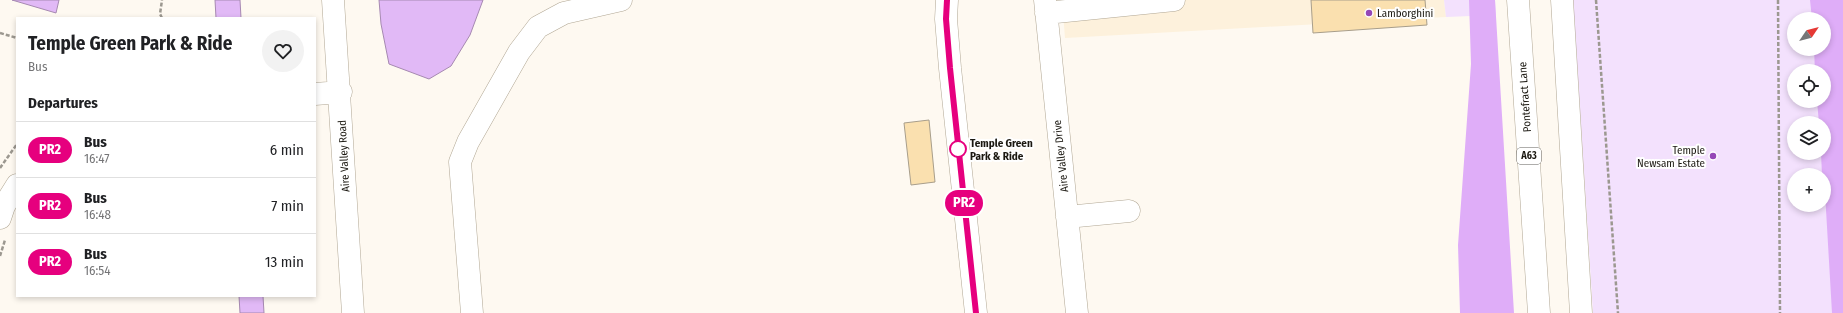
<!DOCTYPE html>
<style>
body{margin:0;font-family:"Fira Sans Condensed",sans-serif;background:#f2f2f2;color:#202124;height:100vh;display:flex;flex-direction:column;font-size:15px;white-space:nowrap}
*{box-sizing:border-box;margin:0}
p{font-size:13px;color:#757577}
.icon{flex:none;width:22px;height:22px;fill:none;stroke:currentColor;stroke-width:2;stroke-linecap:round;stroke-linejoin:round}
.map{position:relative;flex:1;overflow:hidden}
.drawer{position:absolute;left:16px;top:17px;width:300px;height:280px;display:flex;flex-direction:column;background:#fff;border-radius:0px;box-shadow:0 2px 6px #0003}
.drawer>*{flex:none}
.badge{padding:0 8px;border-radius:13px;font-size:14px;line-height:26px}
.needle{width:26px;rotate:55deg}
.fabs{position:absolute;left:1787px;top:12px;display:grid;gap:8px}
.fabs a{display:grid;place-items:center;width:44px;height:44px;border-radius:50%;background:#fff;box-shadow:0 2px 6px #0003;font-size:20px}
.map>.badge{position:absolute;translate:-50% -50%;box-shadow:0 0 0 2px #fff}
h2{padding:0 12px;font-size:15px;line-height:36px}
.round{display:grid;place-items:center;flex:none;width:42px;height:42px;border-radius:21px;background:#f2f2f2}
.overview{display:flex;align-items:center;justify-content:space-between;height:68px;padding:0 12px}
h1{font-size:19px;font-weight:700;line-height:30px}
ul{padding:0;list-style:none}
li{display:flex;align-items:center;gap:12px;height:56px;padding:0 12px;border-top:1px solid #e0e0e0}
li div{flex:1}
li b{display:block;font-size:15px}
li em{font-style:normal}
li .badge{min-width:44px;font-weight:700;text-align:center}
.map>svg:first-child{display:block}
.built{fill:#fdf1dc}
.green{fill:#f3e1fd;fill-rule:evenodd}
.forest{fill:#dfadf8}
.water{fill:#e1b9f6;stroke:#a689b1}
.building{fill:#fae0af;stroke:#a89e8b}
.lines{fill:none;stroke-linecap:round;stroke-linejoin:round}
.minor-casing{stroke:#b1a794;stroke-width:23}
.highway-casing{stroke:#b1a794;stroke-width:23}
.path{stroke:#9c9890;stroke-width:2.5;stroke-dasharray:4 2;stroke-linecap:butt}
.minor{stroke:#fff;stroke-width:22}
.highway{stroke:#fff;stroke-width:22}
.line-casing{stroke:#fff;stroke-width:9}
.line{stroke:#e6007e;stroke-width:6}
.poi-dot{fill:#9547b7;stroke:#fff;stroke-width:1.5}
.stop-dot{fill:#fff;stroke:#e6007e;stroke-width:2}
.labels{text-anchor:middle;dominant-baseline:central;stroke-width:4;stroke-linejoin:round;paint-order:stroke}
.shield{fill:#fff;stroke:#5f5d58;stroke-width:1}
.shield-label{font-size:10px;font-weight:bold;fill:#1b1811}
.poi-label{font-size:11px;fill:#1b1811;stroke:#fff;text-anchor:start}
.street-label{font-size:11px;fill:#1b1811;stroke:#fff}
.stop-label{font-size:11px;font-weight:bold;fill:#1b1811;stroke:#fff;text-anchor:start}
</style>
<div class="map">
<svg width="1843" height="313" viewBox="0 0 1843 313">
<rect width="100%" height="100%" fill="#fef9f1"/>
<!-- built -->
<path class="built" d="M1062,0H1444L1446,17L1065,38Z"/>
<!-- green -->
<path class="green" d="M1444,0H1495L1496,15L1446,17Z
M1573,0H1843V313H1593ZM1794,19H1824V49H1794ZM1794,71H1824V101H1794ZM1794,123H1824V153H1794ZM1794,175H1824V205H1794Z"/>
<!-- forest -->
<path class="forest" d="M1469,0H1495L1514,313H1460L1458,245L1471,64Z
M1810,0H1843V313H1832L1824,175H1822L1821,153H1824V123H1819L1817,101H1824V71H1815L1814,49H1824V19H1812Z"/>
<!-- water -->
<path class="water" d="M12,0H59L56,13Z
M215,0H240L241,18H216Z
M379,0H483L470,35L451,66L429,79L389,64L381,24Z
M239,296H263L264,313H240Z"/>
<!-- building -->
<path class="building" d="M1311,0H1425L1427,25L1313,33Z
M929,120L935,182L911,185L904,123Z"/>
<g class="lines">
<defs>
<path id="minor" d="M333,0L353,313
M947,0L946,19L950,68L976,313
M1045,0L1077,313
M1046,13L1174,0
M315,94L341,92
M1067,217L1129,211
M0,218L4,206L17,185
M472,313L460,162L468,142L519,52L538,27L564,13L621,0"/>
<path id="highway" d="M1518,0L1539,313
M1562,0L1581,313"/>
</defs>
<!-- minor casing -->
<use href="#minor" class="minor-casing"/>
<!-- highway casing -->
<use href="#highway" class="highway-casing"/>
<!-- path -->
<path class="path" d="M1596,0L1618,313
M1778,0L1780,313
M162,18L160,14L162,0
M0,33L17,38
M0,168L17,144
M0,256L5,240"/>
<!-- minor -->
<use href="#minor" class="minor"/>
<!-- highway -->
<use href="#highway" class="highway"/>
</g>
<g class="lines">
<defs>
<path id="line" d="M947,0L946,19L950,68L976,313"/>
</defs>
<!-- line casing -->
<use href="#line" class="line-casing"/>
<!-- line -->
<use href="#line" class="line"/>
</g>
<!-- markers -->
<g class="poi-dot">
<circle cx="1369" cy="13" r="4"/>
<circle cx="1713" cy="156" r="4"/>
</g>
<circle class="stop-dot" cx="958" cy="149" r="8"/>
<g class="labels">
<!-- shield labels -->
<rect class="shield" x="1517" y="148" width="24" height="16" rx="3"/>
<g class="shield-label">
<text x="1529" y="156">A63</text>
</g>
<!-- poi labels -->
<g class="poi-label">
<text x="1377" y="13">Lamborghini</text>
<text x="1705" y="150" text-anchor="end">Temple<tspan x="1705" dy="13">Newsam Estate</tspan></text>
</g>
<!-- street labels -->
<g class="street-label">
<text transform="translate(1525 97) rotate(-94)">Pontefract Lane</text>
<text transform="translate(344 156) rotate(-93)">Aire Valley Road</text>
<text transform="translate(1061 156) rotate(-96)">Aire Valley Drive</text>
</g>
<!-- stop labels -->
<g class="stop-label">
<text x="970" y="143">Temple Green<tspan x="970" dy="13">Park &amp; Ride</tspan></text>
</g>
</g>
</svg>
<div class="fabs">
<a><svg class="needle" viewBox="-14 -14 28 28"><path d="M0-13l5 13h-10z" fill="#e53935"/><path d="M0 13l5-13h-10z" fill="#757577"/></svg></a>
<a><svg class="icon" aria-label="locate" viewBox="0 0 24 24"><circle cx="12" cy="12" r="6"/><path d="M12 2v4M12 18v4M2 12h4M18 12h4"/></svg></a>
<a><svg class="icon" aria-label="layers" viewBox="0 0 24 24"><path d="M12 4l9 5-9 5-9-5zM3 14l9 5 9-5"/></svg></a>
<a>+</a>
</div>
<b class="badge" style="left:964px;top:203px;background:#e6007e;color:#fff">PR2</b>
<section class="drawer">
<div class="overview"><div><h1>Temple Green Park &amp; Ride</h1><p>Bus</p></div><a class="round"><svg class="icon" aria-label="heart" viewBox="0 0 24 24"><path d="M12 20l-8-8c-3-5 5-10 8-4 3-6 11-1 8 4z"/></svg></a></div>
<h2>Departures</h2>
<ul>
<li><span class="badge" style="background:#e6007e;color:#fff">PR2</span><div><b>Bus</b><p>16:47</p></div><em>6 min</em></li>
<li><span class="badge" style="background:#e6007e;color:#fff">PR2</span><div><b>Bus</b><p>16:48</p></div><em>7 min</em></li>
<li><span class="badge" style="background:#e6007e;color:#fff">PR2</span><div><b>Bus</b><p>16:54</p></div><em>13 min</em></li>
</ul>
</section>
</div>
